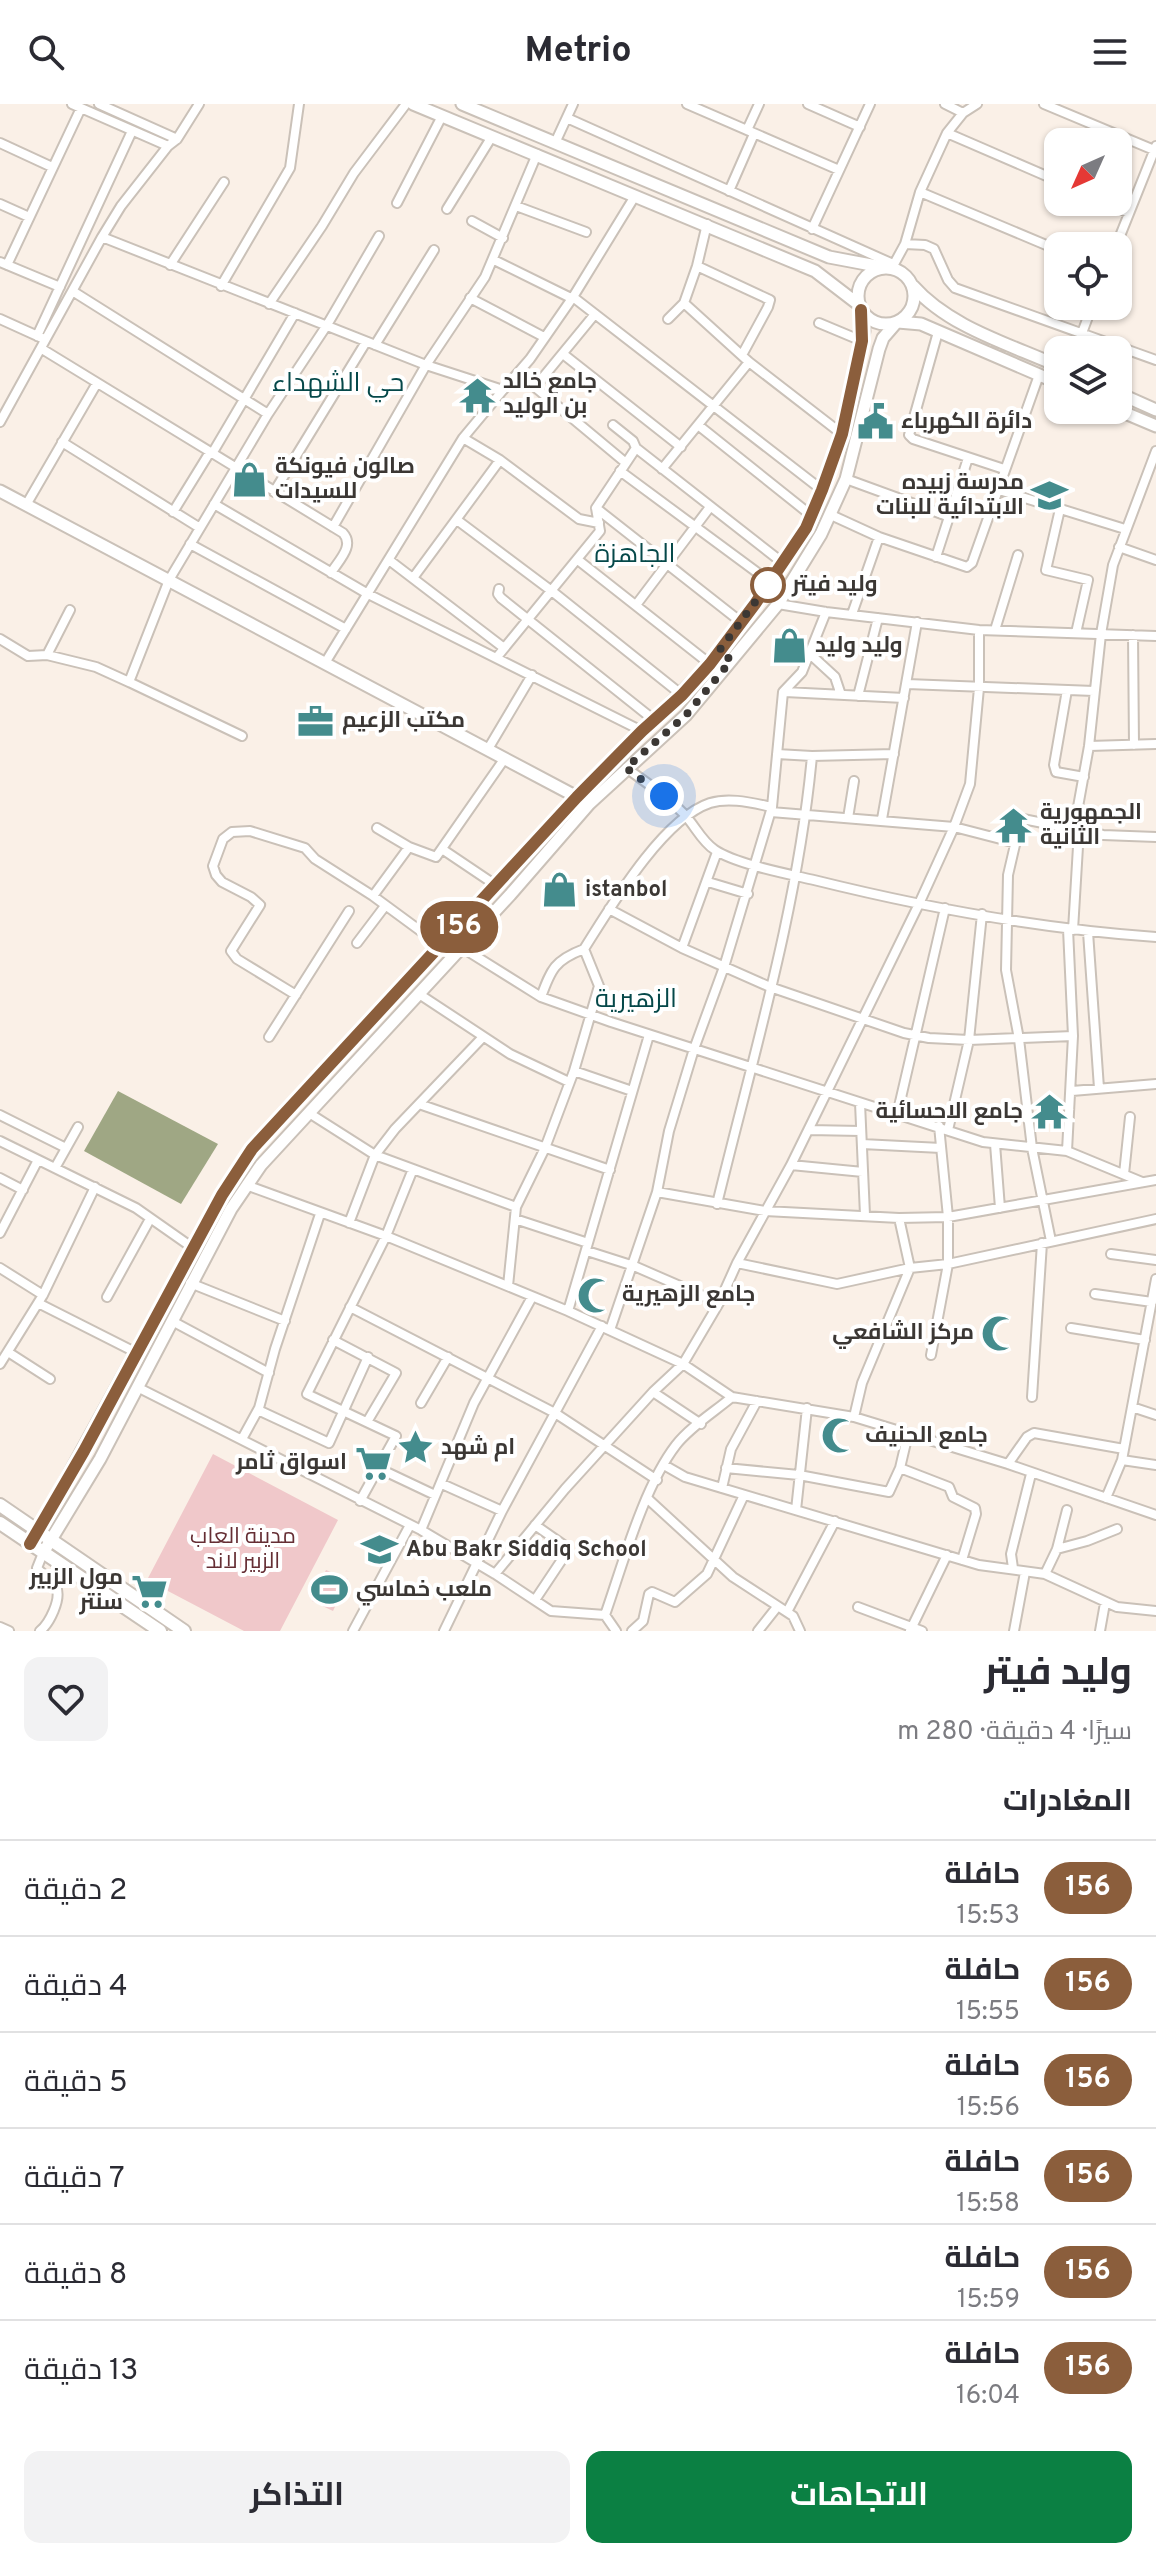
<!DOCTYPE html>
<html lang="ar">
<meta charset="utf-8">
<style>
body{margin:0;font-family:Overpass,Cairo,sans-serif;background:#f2f2f3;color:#2b2b33;direction:rtl;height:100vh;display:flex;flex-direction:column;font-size:30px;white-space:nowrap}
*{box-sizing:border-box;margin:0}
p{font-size:26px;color:#7c7c81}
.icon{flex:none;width:44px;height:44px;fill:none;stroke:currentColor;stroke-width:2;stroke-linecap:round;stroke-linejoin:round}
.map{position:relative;height:1527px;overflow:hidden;direction:ltr}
.drawer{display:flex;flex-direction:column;background:#fff;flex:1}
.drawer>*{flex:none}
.badge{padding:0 16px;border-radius:26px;font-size:28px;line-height:52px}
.needle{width:52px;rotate:225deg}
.controls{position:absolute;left:1044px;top:24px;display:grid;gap:16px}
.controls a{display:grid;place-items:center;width:88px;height:88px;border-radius:16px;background:#fff;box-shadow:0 2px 6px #0004;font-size:40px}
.you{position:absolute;width:40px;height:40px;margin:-20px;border:6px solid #fff;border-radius:50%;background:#1a73e8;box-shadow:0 0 0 12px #1a73e833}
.map>.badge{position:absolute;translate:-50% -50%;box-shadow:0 0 0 4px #fff}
h2{padding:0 24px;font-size:30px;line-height:72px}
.round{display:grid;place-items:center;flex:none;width:84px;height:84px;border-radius:16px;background:#f2f2f3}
.overview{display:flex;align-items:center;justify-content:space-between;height:136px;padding:0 24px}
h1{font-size:38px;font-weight:700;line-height:60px}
.primary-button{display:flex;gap:16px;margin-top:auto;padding:16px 24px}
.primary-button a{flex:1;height:92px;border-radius:16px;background:#0b8043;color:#fff;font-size:32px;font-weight:700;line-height:92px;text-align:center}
.primary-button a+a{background:#f2f2f3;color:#2b2b33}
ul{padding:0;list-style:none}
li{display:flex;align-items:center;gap:24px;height:96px;padding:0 24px;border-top:2px solid #e1e1e2}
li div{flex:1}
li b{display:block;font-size:30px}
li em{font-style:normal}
li .badge{min-width:88px;font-weight:700;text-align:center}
header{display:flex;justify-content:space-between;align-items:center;height:104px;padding:0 24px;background:#fff;font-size:36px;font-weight:700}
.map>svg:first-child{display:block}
.green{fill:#f0c8ca}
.water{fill:#9fa784}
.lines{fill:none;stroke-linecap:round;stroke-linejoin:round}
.minor-casing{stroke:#cac1b8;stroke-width:12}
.tertiary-casing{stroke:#cac1b8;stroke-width:15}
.secondary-casing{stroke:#cac1b8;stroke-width:16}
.minor{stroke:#fff;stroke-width:8}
.tertiary{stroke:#fff;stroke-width:11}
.secondary{stroke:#fff;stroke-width:12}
.line-casing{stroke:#fff;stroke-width:18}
.line{stroke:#8b5e3c;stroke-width:12}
.walk{stroke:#3b3734;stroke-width:8;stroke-dasharray:0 14.4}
.stop-dot{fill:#fff;stroke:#8b5e3c;stroke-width:4}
.labels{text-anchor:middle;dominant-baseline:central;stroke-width:8;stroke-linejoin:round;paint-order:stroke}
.poi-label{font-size:22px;font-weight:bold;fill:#3b3734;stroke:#fff;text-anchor:start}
.stop-label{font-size:22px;font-weight:bold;fill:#3b3734;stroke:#fff;text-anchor:start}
.park-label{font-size:22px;fill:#652e34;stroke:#fff}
.quarter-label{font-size:26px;fill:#054849;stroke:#fff}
</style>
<header><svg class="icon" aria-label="menu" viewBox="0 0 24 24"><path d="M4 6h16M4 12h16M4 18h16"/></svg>Metrio<svg class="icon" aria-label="search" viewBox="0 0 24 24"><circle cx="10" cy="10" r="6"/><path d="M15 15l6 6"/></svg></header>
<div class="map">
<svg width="1156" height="1527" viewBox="0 0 1156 1527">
<rect width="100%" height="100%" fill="#faf0e7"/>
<!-- green -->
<path class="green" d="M213,1350L338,1416L280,1527H244L147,1476Z
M326,1466L348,1475L333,1507L312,1497Z"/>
<!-- water -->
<path class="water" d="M118,987L218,1040L181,1100L84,1047Z"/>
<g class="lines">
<defs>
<path id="minor" d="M72,0L168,42
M99,0L177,35
M687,0L839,66
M808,0L860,23
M945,0L963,9
M1044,0L1154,46
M567,14L893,160
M747,26L759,0
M947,29L1058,77
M0,39L52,63
M555,39L573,0
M729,87L754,30
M920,88L1058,146
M1105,98L1129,109
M397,99L442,12
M0,100L29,113
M516,102L586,128
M447,105L491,34
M472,117L503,134
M812,125L870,0
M102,133L426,261L503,286L530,255L573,193L635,92
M905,140L925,141L934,145L948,176L955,184L1156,256
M1116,142L1156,42
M494,156L571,194
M0,158L60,183
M7,161L81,4
M170,161L224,78
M697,162L770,196L768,203L742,251
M893,162L905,140L920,88L947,29L963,9L977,0
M221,182L290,64L299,0
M74,188L268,310
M573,193L822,386
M470,194L544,233
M684,199L749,258L842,330
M269,200L322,122L354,69L406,0
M0,215L42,234
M668,215L684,199L697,162L707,120
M819,219L862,237
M938,228L909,331L913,335L1004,365
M1082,229L1092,202
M37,232L132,27
M375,241L434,146
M42,245L343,429C355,442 338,457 331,469
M563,250L681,343
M518,269L626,359
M535,283L595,210
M0,318L102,133L121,102L168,42L177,35L199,0
M613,321L633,337L636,344L783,459
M698,321L812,412
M463,334L500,356L579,415L599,419
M62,338L200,424
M213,348L295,209
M662,365L749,258
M620,367L770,478
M846,375L950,413
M996,385L1125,425
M274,388L366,238
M214,400L368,490L642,627
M26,401L97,279
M596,404L741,518
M1060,405L1046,466L1088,476L1076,529
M173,408L210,348
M831,411L879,433L967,463L972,459L1039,271
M457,416L553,488L682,591
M333,423L426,261L485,173L537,50
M190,440L346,525
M1119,443L1156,456
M936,453L968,354
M389,456L504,544
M578,456L710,560
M413,474L500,356
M499,485L498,490L501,494L654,616
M778,500L826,508L979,526L1156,532
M636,501L710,403
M852,510L879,433
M995,526L1018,451
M1133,531L1134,641
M0,535L28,552L47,551L96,563L129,578L169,476L268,310L327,221L379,132
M810,550L835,573L841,591
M47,551L70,506
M497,553L600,427L596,404L636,344
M325,559L463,334L503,286
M129,578L242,632
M907,580L1094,587
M1067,586L1054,661L1056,668L1084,673
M785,588L904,594
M858,592L878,514
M1089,642L1156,640
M488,645L532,571
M777,650L812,652L894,650
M626,664C646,678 666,692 683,709C695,721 701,737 715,746C736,760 788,770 814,776C927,804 1040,825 1156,833
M771,708L954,723L1016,739
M848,714L854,677
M1018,714L1103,731L1156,733
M882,715L917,518
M1021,715L1008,771L1006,866L1019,935L1032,1044L1051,1137
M377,724L409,743L436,753L505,654
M1074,725L1089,642L1101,530L1113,461L1156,347
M442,745L497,782
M708,778L748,790
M373,792L409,743
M609,805L682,844L770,883L904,929L929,934L969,936L1073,932
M1073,826L1079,726
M1088,828L1099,984
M357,839L385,802
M461,843L541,893L611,918L983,1038L1067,1047L1142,1078
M682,844L717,748
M419,890L510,950L569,978
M296,891L237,855L231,847L260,801L251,793L222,778L216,771L213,762L223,735L232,728L250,727L305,744L315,755L373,792L441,842
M541,893C551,865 555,856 584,845
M269,933L349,807
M574,967L632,987
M1072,987L1156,980
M860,999L865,1111
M419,1000L610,1066
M309,1009L375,1051L516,1103
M0,1011L66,1044
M897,1011L945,804
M809,1026L861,1027
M948,1026L969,936L982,810
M0,1037L136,1104L193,1144
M862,1040L941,1044
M995,1040L1000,1104
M1067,1047L1073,932L1068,825
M791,1061L863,1068
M55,1064L78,1023
M1124,1070L1130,1013
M0,1074L23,1086
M246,1081L386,1132L568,1207L683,1260L732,1293L854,1313L1008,1360L1156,1411
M657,1088L765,1107L899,1114L948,1113L1156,1076
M717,1100C753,952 798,804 812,652
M515,1115L588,1139
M349,1119L375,1051L395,1025L483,933
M0,1129L38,1056
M587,1147L634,1162L719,1199
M1111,1150L1156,1156
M737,1159L837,1180L910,1164L948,1160L1156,1115
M0,1164L43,1191
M190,1179L285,1217
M508,1182L516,1103L545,1044L574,967L599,882L584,845C610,804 662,715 710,699C730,693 752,699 772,703
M1095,1190L1152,1198
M107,1193L150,1115
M38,1199L137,1249
M350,1203L555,1309L657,1376
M568,1207L649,931
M172,1217L269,1269
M1071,1224L1145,1236
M610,1226L657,1088L669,1027L694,945L724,863L772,703L783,588L802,568L826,508
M333,1236L396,1269L367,1318
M8,1248L50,1275
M931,1251L948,1160V1113L939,1022
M0,1260L43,1191L95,1083
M137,1283L421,1426L495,1470L551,1507L605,1511L616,1527
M653,1288L701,1320
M1032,1293L1042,1139
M421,1299L448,1253
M1132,1303L1156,1311
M258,1306L329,1339L368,1253
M854,1313L862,1279L910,1164L899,1114
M908,1330L900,1364L949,1383L953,1393L975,1404L976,1410L962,1456
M242,1335L259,1304L275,1245L320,1110
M1122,1356L1156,1361
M1008,1360L1027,1333L1034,1329L1124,1345
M664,1361L685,1373L979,1461L1045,1470L1117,1503L1156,1507
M378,1364L435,1391
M726,1364L799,1371L889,1388L900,1364
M442,1380L502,1407
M722,1384L731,1345L757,1297
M1106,1394L1122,1356L1156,1175
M648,1395L733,1473L793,1512L800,1527
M360,1397L396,1332L307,1290L386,1132L413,1065
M796,1406L807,1304
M421,1426L474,1299L532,1193
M1057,1445L1087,1437L1117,1425
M1013,1464L1011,1450L1031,1370
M495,1470L565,1385L653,1288L683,1260L719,1199L737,1159L791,1061L918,802L954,723L970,680L979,584V526
M1045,1470L1057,1445L1067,1406
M535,1496L567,1448L565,1442L535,1421
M858,1503L922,1527
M787,1508L835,1417
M605,1511C623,1460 643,1384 676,1341C690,1323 714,1308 732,1293
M0,1523L9,1527
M40,1527C49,1520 62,1495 56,1483C53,1476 42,1470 37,1464L43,1449
M353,1527L410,1421
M444,1527L502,1407L602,1222
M632,1527L643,1517L649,1490L652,1488L675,1498L707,1470L744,1391
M758,1527L777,1503
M910,1527L947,1451
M1014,1527L1025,1468
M1100,1527L1105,1499"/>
<path id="tertiary" d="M413,0L815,167L858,200
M462,0L829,153L882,163
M858 192a28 28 0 1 1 56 0a28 28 0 1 1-56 0Z
M913,182C949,223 1009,240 1058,262
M898,218L921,220L1058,279
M1118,289L1156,306
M1118,306L1156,322
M0,387L577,693
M34,1434L222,1091L252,1045L577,693L710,560L783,459L812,412L842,330L862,237L864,227L861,206
M43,1449L100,1355L231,1105L261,1061L510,791L589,700L686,611L778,500L821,430L846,375L879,245L883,234L896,219"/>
<path id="secondary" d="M0,1401L184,1527
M0,1419L160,1527"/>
</defs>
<!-- minor casing -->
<use href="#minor" class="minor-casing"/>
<!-- tertiary casing -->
<use href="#tertiary" class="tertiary-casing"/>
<!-- secondary casing -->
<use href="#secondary" class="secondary-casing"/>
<!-- minor -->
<use href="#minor" class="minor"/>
<!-- tertiary -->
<use href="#tertiary" class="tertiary"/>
<!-- secondary -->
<use href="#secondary" class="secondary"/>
</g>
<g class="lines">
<defs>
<path id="line" d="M30,1440L84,1347L222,1091L252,1045L577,693L642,627L682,591L710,560L755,500L806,424L822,386L842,330L862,237L861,206"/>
</defs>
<!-- line casing -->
<use href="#line" class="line-casing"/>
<!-- line -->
<use href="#line" class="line"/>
<!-- walk -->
<path class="walk" d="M664,692L626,664L686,611L725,564L731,556L719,547L770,478L768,481"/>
</g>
<!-- icons -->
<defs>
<symbol id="temple-bare" viewBox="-9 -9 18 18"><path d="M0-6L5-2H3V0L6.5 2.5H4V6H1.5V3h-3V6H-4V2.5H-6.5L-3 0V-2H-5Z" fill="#448c8d" stroke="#fff" stroke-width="2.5" paint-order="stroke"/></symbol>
<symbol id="civic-bare" viewBox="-9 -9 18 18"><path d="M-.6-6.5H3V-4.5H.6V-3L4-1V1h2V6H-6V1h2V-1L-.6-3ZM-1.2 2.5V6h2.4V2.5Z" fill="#448c8d" stroke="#fff" stroke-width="2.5" paint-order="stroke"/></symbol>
<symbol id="shop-bare" viewBox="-9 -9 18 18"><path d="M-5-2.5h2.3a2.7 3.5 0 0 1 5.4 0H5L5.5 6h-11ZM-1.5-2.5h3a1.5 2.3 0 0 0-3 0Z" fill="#448c8d" stroke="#fff" stroke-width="2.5" paint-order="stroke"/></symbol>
<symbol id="school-bare" viewBox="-9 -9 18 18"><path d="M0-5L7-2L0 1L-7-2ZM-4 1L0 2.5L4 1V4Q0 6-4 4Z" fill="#448c8d" stroke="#fff" stroke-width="2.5" paint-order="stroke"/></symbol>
<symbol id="office-bare" viewBox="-9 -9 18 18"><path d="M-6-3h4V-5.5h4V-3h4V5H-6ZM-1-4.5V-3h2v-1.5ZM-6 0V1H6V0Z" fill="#448c8d" stroke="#fff" stroke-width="2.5" paint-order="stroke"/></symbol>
<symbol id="mosque-bare" viewBox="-9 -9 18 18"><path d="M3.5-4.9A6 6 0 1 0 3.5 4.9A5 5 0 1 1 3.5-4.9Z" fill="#448c8d" stroke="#fff" stroke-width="2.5" paint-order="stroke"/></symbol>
<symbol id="sight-bare" viewBox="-9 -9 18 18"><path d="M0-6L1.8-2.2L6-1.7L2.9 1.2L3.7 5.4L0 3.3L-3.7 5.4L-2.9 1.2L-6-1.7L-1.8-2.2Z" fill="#448c8d" stroke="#fff" stroke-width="2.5" paint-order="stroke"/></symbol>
<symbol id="supermarket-bare" viewBox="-9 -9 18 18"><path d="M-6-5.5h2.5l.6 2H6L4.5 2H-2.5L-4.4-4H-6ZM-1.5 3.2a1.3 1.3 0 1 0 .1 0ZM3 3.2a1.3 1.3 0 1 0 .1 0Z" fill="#448c8d" stroke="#fff" stroke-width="2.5" paint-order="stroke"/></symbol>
<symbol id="stadium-bare" viewBox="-9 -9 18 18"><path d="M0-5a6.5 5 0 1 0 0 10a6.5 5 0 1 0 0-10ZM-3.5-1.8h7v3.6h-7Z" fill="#448c8d" stroke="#fff" stroke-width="2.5" paint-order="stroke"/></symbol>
</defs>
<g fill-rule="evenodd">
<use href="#temple-bare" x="452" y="266" width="51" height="51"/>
<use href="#civic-bare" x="850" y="292" width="51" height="51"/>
<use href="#shop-bare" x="224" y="350" width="51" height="51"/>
<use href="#school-bare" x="1024" y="366" width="51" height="51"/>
<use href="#shop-bare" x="764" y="516" width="51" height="51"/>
<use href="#office-bare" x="290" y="592" width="51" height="51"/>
<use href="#temple-bare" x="988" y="696" width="51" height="51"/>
<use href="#shop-bare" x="534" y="760" width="51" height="51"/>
<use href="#temple-bare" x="1024" y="982" width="51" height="51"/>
<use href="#mosque-bare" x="570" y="1166" width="51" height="51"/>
<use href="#mosque-bare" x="974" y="1204" width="51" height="51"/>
<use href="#mosque-bare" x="814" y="1306" width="51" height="51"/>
<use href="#sight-bare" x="390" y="1318" width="51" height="51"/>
<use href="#supermarket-bare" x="348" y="1334" width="51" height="51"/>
<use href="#school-bare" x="354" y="1420" width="51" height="51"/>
<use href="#stadium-bare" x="304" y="1460" width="51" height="51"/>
<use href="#supermarket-bare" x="124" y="1462" width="51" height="51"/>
</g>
<!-- markers -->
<circle class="stop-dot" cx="768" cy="481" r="16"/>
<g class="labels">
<!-- poi labels -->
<g class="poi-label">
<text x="503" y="278">جامع خالد<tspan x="503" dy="25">بن الوليد</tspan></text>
<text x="901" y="318">دائرة الكهرباء</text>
<text x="275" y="363">صالون فيونكة<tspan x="275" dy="25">للسيدات</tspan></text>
<text x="1024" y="379" text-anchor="end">مدرسة زبيده<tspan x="1024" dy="25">الابتدائية للبنات</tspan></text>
<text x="815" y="542">وليد وليد</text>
<text x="342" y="617">مكتب الزعيم</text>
<text x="1040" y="709">الجمهورية<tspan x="1040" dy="25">الثانية</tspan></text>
<text x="585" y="786">istanbol</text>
<text x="1023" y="1008" text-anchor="end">جامع الاحسائية</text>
<text x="622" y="1191">جامع الزهيرية</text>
<text x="974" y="1229" text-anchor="end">مركز الشافعي</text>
<text x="865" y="1332">جامع الحنيف</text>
<text x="441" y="1344">ام شهد</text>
<text x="347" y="1359" text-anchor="end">اسواق ثامر</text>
<text x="406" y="1446">Abu Bakr Siddiq School</text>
<text x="123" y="1474" text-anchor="end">مول الزبير<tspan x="123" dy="25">سنتر</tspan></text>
<text x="356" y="1486">ملعب خماسي</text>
</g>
<!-- stop labels -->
<g class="stop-label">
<text x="792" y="481">وليد فيتر</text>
</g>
<!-- park labels -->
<g class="park-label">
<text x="243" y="1433">مدينة العاب<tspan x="243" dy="25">الزبير لاند</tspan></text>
</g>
<!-- quarter labels -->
<g class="quarter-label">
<text x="338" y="280">حي الشهداء</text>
<text x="635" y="451">الجاهزة</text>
<text x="636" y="896">الزهيرية</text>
</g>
</g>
</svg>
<div class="controls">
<a><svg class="needle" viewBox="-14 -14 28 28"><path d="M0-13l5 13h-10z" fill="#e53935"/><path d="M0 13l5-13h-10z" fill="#7c7c81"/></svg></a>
<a><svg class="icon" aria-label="locate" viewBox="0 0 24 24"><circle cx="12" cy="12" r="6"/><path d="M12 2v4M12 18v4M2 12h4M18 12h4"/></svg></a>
<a><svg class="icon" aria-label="layers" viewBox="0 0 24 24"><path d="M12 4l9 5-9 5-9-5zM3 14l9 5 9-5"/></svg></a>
</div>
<div class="you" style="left:664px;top:692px"></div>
<b class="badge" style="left:459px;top:823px;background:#8b5e3c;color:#fff">156</b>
</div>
<section class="drawer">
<div class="overview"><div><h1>وليد فيتر</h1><p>سيرًا · 4 دقيقة · 280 m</p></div><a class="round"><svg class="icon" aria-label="heart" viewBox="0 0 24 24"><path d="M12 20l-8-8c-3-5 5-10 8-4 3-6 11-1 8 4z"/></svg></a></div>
<h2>المغادرات</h2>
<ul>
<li><span class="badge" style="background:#8b5e3c;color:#fff">156</span><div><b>حافلة</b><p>15:53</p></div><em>2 دقيقة</em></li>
<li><span class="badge" style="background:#8b5e3c;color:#fff">156</span><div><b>حافلة</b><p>15:55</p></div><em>4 دقيقة</em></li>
<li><span class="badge" style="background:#8b5e3c;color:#fff">156</span><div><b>حافلة</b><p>15:56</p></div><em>5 دقيقة</em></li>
<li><span class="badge" style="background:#8b5e3c;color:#fff">156</span><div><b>حافلة</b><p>15:58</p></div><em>7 دقيقة</em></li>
<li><span class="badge" style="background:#8b5e3c;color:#fff">156</span><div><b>حافلة</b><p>15:59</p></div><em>8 دقيقة</em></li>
<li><span class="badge" style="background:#8b5e3c;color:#fff">156</span><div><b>حافلة</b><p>16:04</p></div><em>13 دقيقة</em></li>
</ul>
<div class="primary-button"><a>الاتجاهات</a><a>التذاكر</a></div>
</section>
